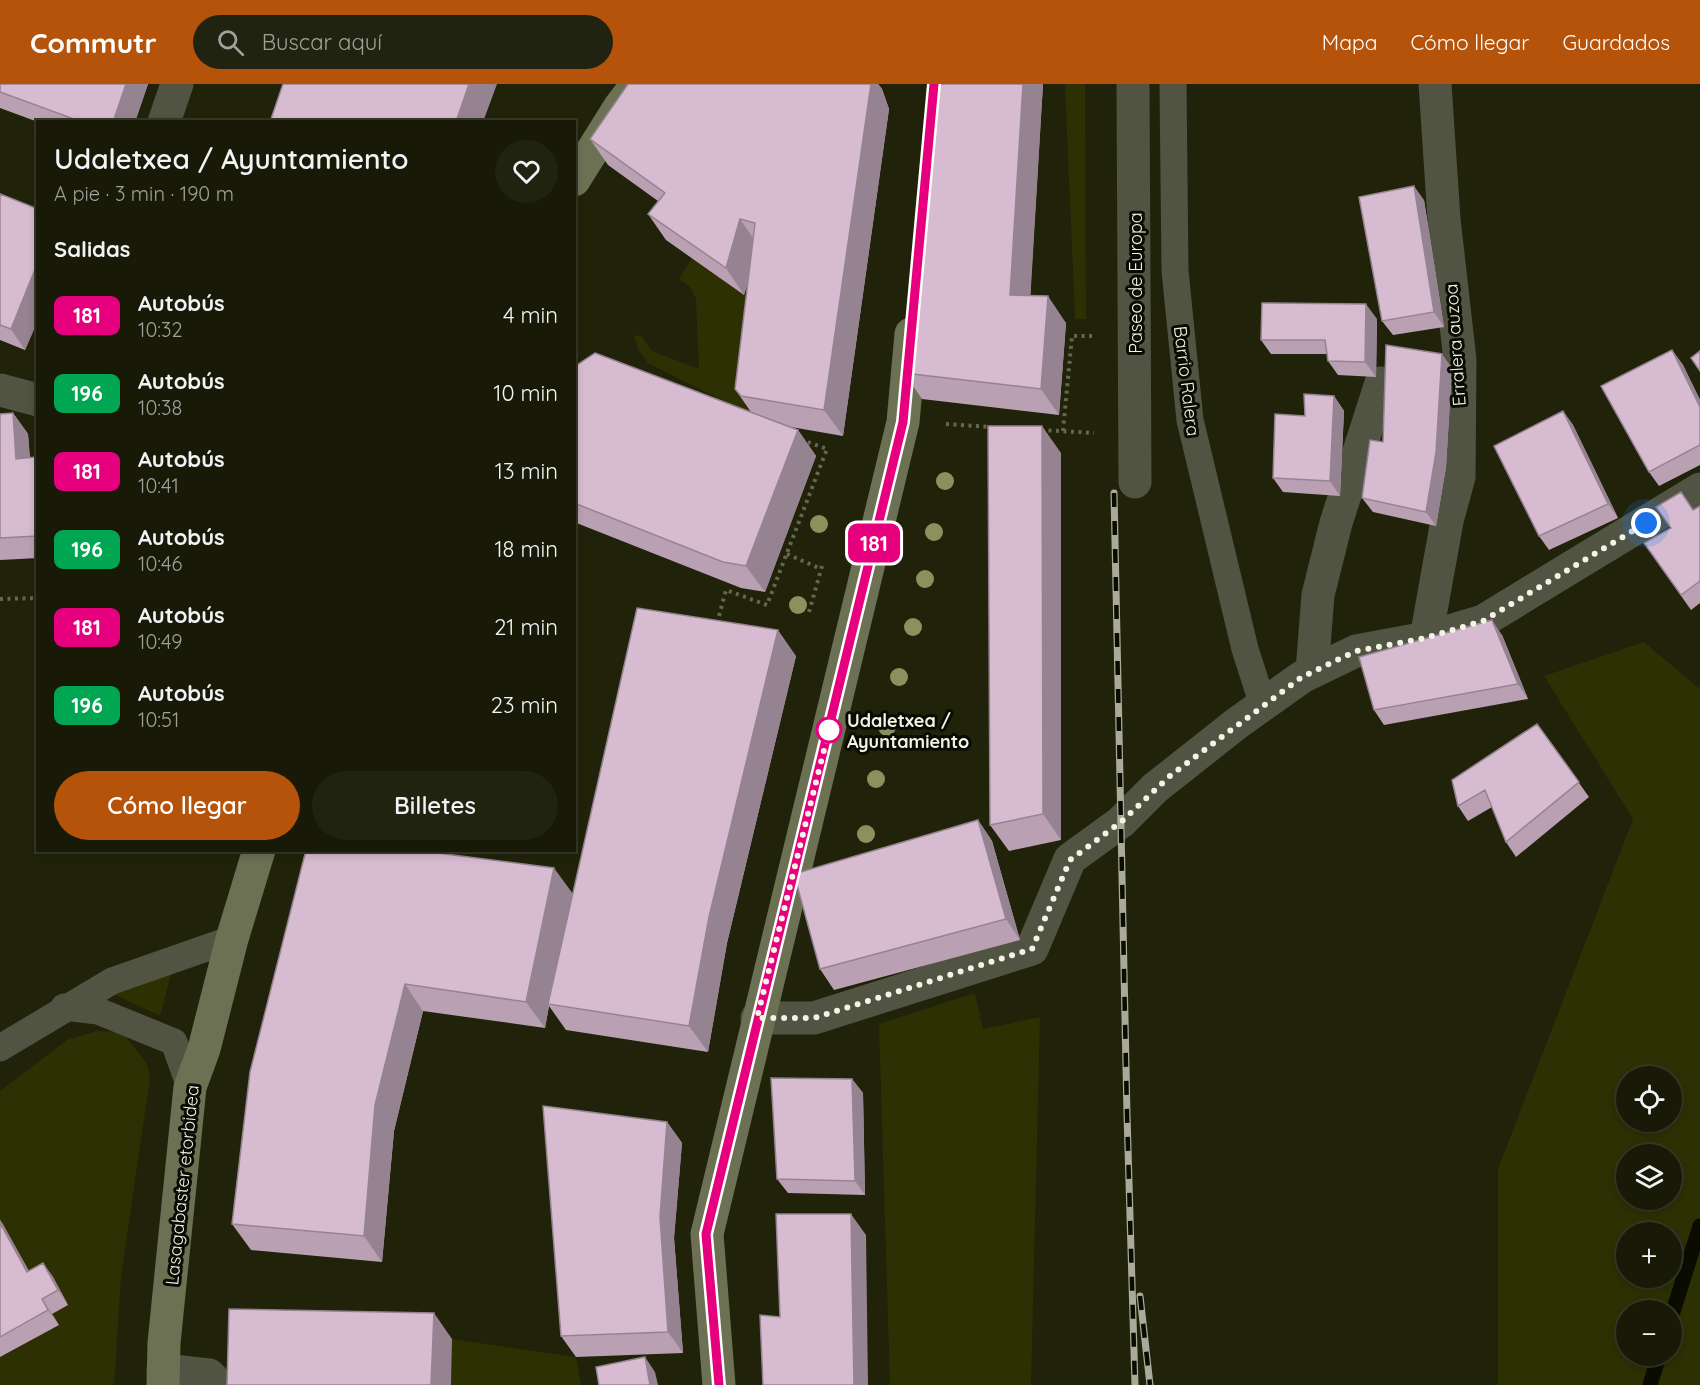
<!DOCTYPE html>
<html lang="es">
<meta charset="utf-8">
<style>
body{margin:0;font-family:Quicksand,sans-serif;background:#212311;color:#f1f3f6;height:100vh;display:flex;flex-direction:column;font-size:22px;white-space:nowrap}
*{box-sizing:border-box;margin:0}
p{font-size:20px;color:#9fa19b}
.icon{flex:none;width:33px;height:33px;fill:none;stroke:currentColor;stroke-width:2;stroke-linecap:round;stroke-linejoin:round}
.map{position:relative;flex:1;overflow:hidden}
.sheet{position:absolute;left:36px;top:36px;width:540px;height:732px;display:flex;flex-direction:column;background:#181a07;border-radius:0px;box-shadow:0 3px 9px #0003,0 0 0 2px #363828}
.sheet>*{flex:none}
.badge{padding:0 12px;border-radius:9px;font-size:21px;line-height:39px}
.controls{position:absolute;left:1616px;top:982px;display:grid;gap:12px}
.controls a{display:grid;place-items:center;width:66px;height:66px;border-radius:50%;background:#181a07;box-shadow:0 3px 9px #0003,0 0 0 2px #363828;font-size:30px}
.you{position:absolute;width:30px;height:30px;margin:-15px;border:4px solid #fff;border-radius:50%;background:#1a73e8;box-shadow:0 0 0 9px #1a73e833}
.map>.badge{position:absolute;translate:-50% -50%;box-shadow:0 0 0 3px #fff}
h2{padding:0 18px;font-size:22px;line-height:54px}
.round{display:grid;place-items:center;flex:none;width:63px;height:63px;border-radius:32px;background:#212311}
.headline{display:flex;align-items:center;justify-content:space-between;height:102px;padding:0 18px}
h1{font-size:28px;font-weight:600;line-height:45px}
.primary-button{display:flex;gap:12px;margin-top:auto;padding:12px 18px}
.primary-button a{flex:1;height:69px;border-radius:36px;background:#b45309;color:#fff;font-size:24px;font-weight:600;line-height:69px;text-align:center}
.primary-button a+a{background:#212311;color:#f1f3f6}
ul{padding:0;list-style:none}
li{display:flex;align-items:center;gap:18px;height:78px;padding:0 18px}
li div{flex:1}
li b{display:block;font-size:22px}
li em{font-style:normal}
li .badge{min-width:66px;font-weight:700;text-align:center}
header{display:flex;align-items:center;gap:36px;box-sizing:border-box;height:84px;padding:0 30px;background:#b45309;color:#fff}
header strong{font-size:28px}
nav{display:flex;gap:33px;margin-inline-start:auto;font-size:21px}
.search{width:420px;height:54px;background:#212311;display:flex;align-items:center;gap:15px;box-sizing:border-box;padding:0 21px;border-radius:33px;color:#9fa19b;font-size:22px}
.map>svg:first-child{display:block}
.green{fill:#2c3003;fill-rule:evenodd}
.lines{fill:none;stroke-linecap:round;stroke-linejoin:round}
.stream{stroke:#0a0c00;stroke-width:15}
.path{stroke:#656751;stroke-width:4;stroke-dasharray:3 4.5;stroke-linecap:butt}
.lane{stroke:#515442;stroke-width:27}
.street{stroke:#515442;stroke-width:33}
.secondary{stroke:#6c7154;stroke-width:33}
.rail-casing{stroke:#a9ab98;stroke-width:7}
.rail{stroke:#0a0b03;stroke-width:4.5;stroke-dasharray:14;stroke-linecap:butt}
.tree{fill:#8a915d}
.wall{fill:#b9a1b3}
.shaded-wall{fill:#968392}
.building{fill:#d7bbd0;stroke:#968392;stroke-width:1.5}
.line-casing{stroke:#fff;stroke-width:14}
.line{stroke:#e6007e;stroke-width:9}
.walk{stroke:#f2f4e5;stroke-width:6;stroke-dasharray:0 10.8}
.stop-dot{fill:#fff;stroke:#e6007e;stroke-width:3}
.labels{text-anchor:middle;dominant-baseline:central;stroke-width:6;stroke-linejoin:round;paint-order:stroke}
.street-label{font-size:18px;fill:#f2f4e5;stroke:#0a0b03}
.stop-label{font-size:18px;font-weight:bold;fill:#f2f4e5;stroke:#0a0b03;text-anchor:start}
</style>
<header>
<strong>Commutr</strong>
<div class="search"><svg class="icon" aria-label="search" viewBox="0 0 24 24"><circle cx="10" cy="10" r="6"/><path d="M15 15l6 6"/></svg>Buscar aquí</div>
<nav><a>Mapa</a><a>Cómo llegar</a><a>Guardados</a></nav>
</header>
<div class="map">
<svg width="1700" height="1301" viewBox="0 0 1700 1301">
<rect width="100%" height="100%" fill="#202309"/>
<!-- green -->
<path class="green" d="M1065,0H1085L1086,235H1075Z
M692,174L766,226L753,332L648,279L638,265L634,252L641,251L652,267L699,285L696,215L690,203L679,195Z
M1644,558L1700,605V1301H1498V1085L1633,735L1544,592ZM1626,993H1671V1038H1626ZM1626,1071H1671V1116H1626ZM1626,1149H1671V1194H1626ZM1626,1227H1671V1272H1626Z
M171,890L160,932L109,908Z
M975,909L983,945L1040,933L1031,1301H890L879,940Z
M97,947L122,948L147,980L150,994L121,1193L114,1301H0V1007L67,956Z
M452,1255L576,1273L581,1301H451Z"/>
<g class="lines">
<!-- stream -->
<path class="stream" d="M1671,1234L1700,1142
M1650,1301L1659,1272"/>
<!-- path -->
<path class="path" d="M946,340L992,343
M1041,346L1094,349
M1063,347L1072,252H1092
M787,470L821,485
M0,515L38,514
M809,528L822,482
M719,532L726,506L767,521L827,365L802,356"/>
<!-- lane -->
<path class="lane" d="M1173,0L1175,187L1190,336L1245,565L1263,621
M64,923L98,927L174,958L190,1003
M0,964L112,897L232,855"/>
<!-- street -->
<path class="street" d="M1133,0L1135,398
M164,38L177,0
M0,306L38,316
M1426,554L1447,437L1459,393L1460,276L1444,135L1435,0
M1312,587L1318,511L1336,439L1381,299
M757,934H814L1032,865L1070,775L1121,738L1155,704L1236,640L1302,593L1356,567L1426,554L1483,537L1700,405
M163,1286L209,1291L219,1301"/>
<!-- secondary -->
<path class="secondary" d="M574,96L619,24L637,0
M163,1301L164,1259L190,1003L204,965L232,855L259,766
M719,1301L707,1150L903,338L911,250"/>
<defs>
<path id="rail" d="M1114,409L1127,1030L1135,1301
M1140,1212L1150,1301"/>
</defs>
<!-- rail casing -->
<use href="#rail" class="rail-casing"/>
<!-- rail -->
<use href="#rail" class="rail"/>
</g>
<!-- trees -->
<g class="tree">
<circle cx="945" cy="397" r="9"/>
<circle cx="819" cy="440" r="9"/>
<circle cx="934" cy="448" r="9"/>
<circle cx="925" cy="495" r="9"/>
<circle cx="798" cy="521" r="9"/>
<circle cx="913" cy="543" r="9"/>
<circle cx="899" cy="593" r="9"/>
<circle cx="887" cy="643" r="9"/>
<circle cx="876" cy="695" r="9"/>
<circle cx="866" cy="750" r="9"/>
</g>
<!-- wall -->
<path class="wall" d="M0,0H148L135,38H38L0,24Z
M628,0H878L882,5L889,25L843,352L791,343L798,346L816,372L765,508L741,504L574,438V283L751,328L735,305L748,199L744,211L666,156L648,130L658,117L608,81L590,55Z
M933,0H1043L1030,212L1066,239L1059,331L922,315L904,289Z
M0,110L38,125V236L25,266L0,256Z
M1424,116L1444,243L1393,251L1382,237Z
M1377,235L1376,293L1338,291L1328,277L1327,270H1271L1261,256Z
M1672,266L1683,281L1700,316V381L1659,402L1649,388Z
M1452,284L1446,383L1436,442L1373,428L1362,414L1383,358Z
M1334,312L1344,327L1340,412L1283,408L1273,394L1305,332Z
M1563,327L1573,341L1618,434L1549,466L1539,452Z
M13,329L28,350L30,374L36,373L38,375V474L0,476V330Z
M1061,369V756L1009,767L990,741Z
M1700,422V519L1691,526L1644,459L1671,444Z
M1502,551L1528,615L1384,641L1374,626Z
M796,572L727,859L708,968L566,946L549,922L545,944L423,927L394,1047L382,1178L251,1166L232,1140L306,766L573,810Z
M1537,640L1589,713L1516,773L1506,758L1492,723L1468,737L1458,722Z
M978,736L992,757L1020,856L834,906L820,885Z
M852,995L863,1009L865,1111L788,1109L777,1095Z
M667,1038L682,1059L674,1154L683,1269L576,1273L561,1252Z
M0,1136L29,1187L43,1179L53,1193L68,1221L52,1230L59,1241L0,1273Z"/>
<!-- shaded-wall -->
<path class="shaded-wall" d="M126,0H148L135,38H113Z
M469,0H497L483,38H456Z
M871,0H878L882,5L889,25L843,352L824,326Z
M1023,0H1043L1029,237L1010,211Z
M1414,102L1424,116L1444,243L1434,228Z
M740,135L758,161L744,211L726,184Z
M38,178V236L25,266L11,245Z
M1048,212L1066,239L1059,331L1041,305Z
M1366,220L1377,235L1376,293L1365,278Z
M1672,266L1683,281L1700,316V323Z
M1442,270L1452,284L1446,383L1436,442L1426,428Z
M1334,312L1344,327L1340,412L1330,397Z
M1563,327L1573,341L1618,434L1608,420Z
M13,329L28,350L31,395L16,375Z
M1042,342L1061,369V756L1043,730Z
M798,346L816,372L765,508L746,482Z
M1492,536L1502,551L1528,615L1518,600Z
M778,546L796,572L727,859L708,968L689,942L709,833Z
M978,736L992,757L1020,856L1006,835Z
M554,784L573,810L548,920L549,922L545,944L526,918Z
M405,900L423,927L394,1047L382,1178L364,1152L375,1021Z
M852,995L863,1009L865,1111L855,1097Z
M667,1038L682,1059L674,1154L683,1269L668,1248L660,1133Z
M851,1130L866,1151L868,1301H854Z
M0,1136L3,1140L37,1202L27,1188L0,1139Z
M43,1179L53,1193L68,1221L58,1206Z
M42,1215L52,1230L59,1241L48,1226Z
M434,1229L452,1255L451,1301H431Z
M645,1273L655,1288L658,1301H650Z"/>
<!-- building -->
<path class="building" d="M0,0H126L113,38H82L0,8Z
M283,0H469L456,38H270Z
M628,0H871L824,326L741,312L735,305L755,139L740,135L726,184L648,130L665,109L590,55Z
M933,0H1023L1010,211L1048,212L1041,305L904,289Z
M1414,102L1434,228L1382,237L1359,113Z
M0,110L38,125V178L11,245L0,241Z
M1262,219L1366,220L1365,278L1328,277L1325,256H1261Z
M1386,261L1442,270L1436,368L1426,428L1362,414L1370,356L1383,358Z
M1672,266L1700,323V361L1649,388L1601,302Z
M1700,267V287L1691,274Z
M595,269L798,346L746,482L723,478L574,419V283Z
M1304,310L1334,312L1330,397L1273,394L1275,330L1305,332Z
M1563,327L1608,420L1539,452L1494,362Z
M13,329L16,375L36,373L38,396V452L0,454V330Z
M988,342H1042L1043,730L990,741Z
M1681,408L1693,426L1700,422V497L1681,511L1644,459L1671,444L1656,423Z
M637,524L778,546L709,833L689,942L548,920Z
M1492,536L1518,600L1374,626L1359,573Z
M1537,640L1579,698L1506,758L1485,706L1458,722L1452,696Z
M978,736L1006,835L820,885L794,790Z
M306,766H414L554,784L526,918L405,900L375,1021L364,1152L232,1140L250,988Z
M771,994L852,995L855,1097L777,1095Z
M543,1022L667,1038L660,1133L668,1248L561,1252Z
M776,1130H851L854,1301H763L760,1231L780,1233Z
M0,1139L27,1188L43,1179L58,1206L42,1215L48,1226L0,1253Z
M229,1225L434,1229L431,1301H227Z
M645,1273L650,1301H599L596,1283Z"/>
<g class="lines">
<defs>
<path id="line" d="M719,1301L706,1150L903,338L934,0"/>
</defs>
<!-- line casing -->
<use href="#line" class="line-casing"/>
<!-- line -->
<use href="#line" class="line"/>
<!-- walk -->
<path class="walk" d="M829,646L757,934H814L1032,865L1070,776L1121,738L1171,691L1302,593L1356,567L1425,554L1483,537L1646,439"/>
</g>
<!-- markers -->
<circle class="stop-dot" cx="829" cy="646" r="12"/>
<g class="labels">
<!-- street labels -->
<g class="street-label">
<text transform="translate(1135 199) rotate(-90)">Paseo de Europa</text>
<text transform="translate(1455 261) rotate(-94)">Erralera auzoa</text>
<text transform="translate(1187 297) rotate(83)">Barrio Ralera</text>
<text transform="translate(182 1101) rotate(-84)">Lasagabaster etorbidea</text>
</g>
<!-- stop labels -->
<g class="stop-label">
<text x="847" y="636">Udaletxea /<tspan x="847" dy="21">Ayuntamiento</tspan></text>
</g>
</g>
</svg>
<div class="controls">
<a><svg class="icon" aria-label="locate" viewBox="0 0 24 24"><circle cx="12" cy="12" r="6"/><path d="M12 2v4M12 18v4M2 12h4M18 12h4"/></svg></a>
<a><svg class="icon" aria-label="layers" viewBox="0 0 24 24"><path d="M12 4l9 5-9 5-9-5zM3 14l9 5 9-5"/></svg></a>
<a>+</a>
<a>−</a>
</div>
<div class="you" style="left:1646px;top:439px"></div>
<b class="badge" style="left:874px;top:459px;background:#e6007e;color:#fff">181</b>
<section class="sheet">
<div class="headline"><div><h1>Udaletxea / Ayuntamiento</h1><p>A pie · 3 min · 190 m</p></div><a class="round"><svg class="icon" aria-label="heart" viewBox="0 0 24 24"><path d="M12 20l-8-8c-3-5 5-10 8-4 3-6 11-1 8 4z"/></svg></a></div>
<h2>Salidas</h2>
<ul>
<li><span class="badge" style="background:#e6007e;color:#fff">181</span><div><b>Autobús</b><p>10:32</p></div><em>4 min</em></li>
<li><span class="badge" style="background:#00a651;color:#fff">196</span><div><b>Autobús</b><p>10:38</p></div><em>10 min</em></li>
<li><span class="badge" style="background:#e6007e;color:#fff">181</span><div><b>Autobús</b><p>10:41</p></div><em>13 min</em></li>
<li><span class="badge" style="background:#00a651;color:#fff">196</span><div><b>Autobús</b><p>10:46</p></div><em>18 min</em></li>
<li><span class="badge" style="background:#e6007e;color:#fff">181</span><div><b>Autobús</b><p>10:49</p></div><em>21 min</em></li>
<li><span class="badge" style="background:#00a651;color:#fff">196</span><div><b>Autobús</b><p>10:51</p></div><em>23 min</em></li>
</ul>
<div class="primary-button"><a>Cómo llegar</a><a>Billetes</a></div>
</section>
</div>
